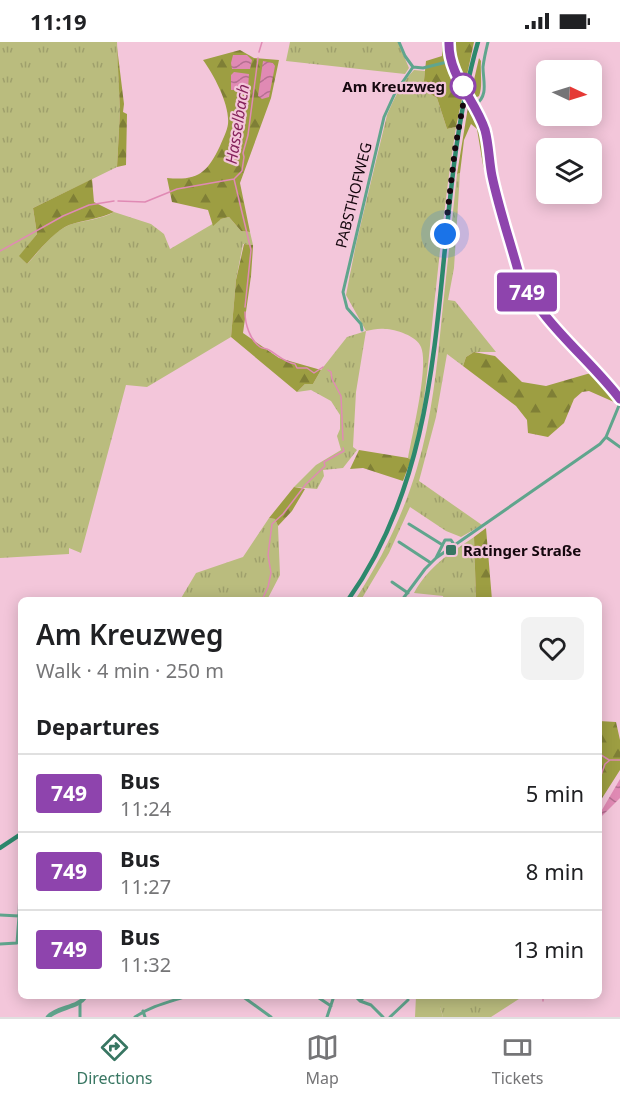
<!DOCTYPE html>
<meta charset="utf-8">
<style>
body{margin:0;font-family:"Noto Sans",sans-serif;background:#f2f2f2;color:#202124;height:100vh;display:flex;flex-direction:column;font-size:22px;white-space:nowrap}
*{box-sizing:border-box;margin:0}
p{font-size:20px;color:#757577}
.icon{flex:none;width:33px;height:33px;fill:none;stroke:currentColor;stroke-width:2;stroke-linecap:round;stroke-linejoin:round}
.map{position:relative;flex:1;overflow:hidden}
.panel{position:absolute;left:18px;top:555px;width:584px;height:402px;display:flex;flex-direction:column;background:#fff;border-radius:9px;box-shadow:0 3px 15px #0003}
.panel>*{flex:none}
.badge{padding:0 12px;border-radius:4px;font-size:21px;line-height:39px}
.needle{width:39px;rotate:94deg}
.fabs{position:absolute;left:536px;top:18px;display:grid;gap:12px}
.fabs a{display:grid;place-items:center;width:66px;height:66px;border-radius:9px;background:#fff;box-shadow:0 3px 15px #0003;font-size:30px}
.you{position:absolute;width:30px;height:30px;margin:-15px;border:4px solid #fff;border-radius:50%;background:#1a73e8;box-shadow:0 0 0 9px #1a73e833}
.map>.badge{position:absolute;translate:-50% -50%;box-shadow:0 0 0 3px #fff}
h2{padding:0 18px;font-size:22px;line-height:54px}
.round{display:grid;place-items:center;flex:none;width:63px;height:63px;border-radius:9px;background:#f2f2f2}
.summary{display:flex;align-items:center;justify-content:space-between;height:102px;padding:0 18px}
h1{font-size:28px;font-weight:600;line-height:45px}
ul{padding:0;list-style:none}
li{display:flex;align-items:center;gap:18px;height:78px;padding:0 18px;border-top:2px solid #e0e0e0}
li div{flex:1}
li b{display:block;font-size:22px}
li em{font-style:normal}
li .badge{min-width:66px;font-weight:700;text-align:center}
.status{display:flex;justify-content:space-between;align-items:center;height:42px;padding:0 30px;background:#fff;direction:ltr}
.status svg{height:16px;fill:currentColor}
.dock{display:flex;justify-content:space-around;align-items:center;height:84px;border-top:2px solid #e0e0e0;background:#fff;font-size:16px;color:#757577}
.dock a{display:grid;justify-items:center;gap:3px}
.dock .current{color:#387662}
.map>svg:first-child{display:block}
.grass{fill:url(#grass-tufts)}
.forest{fill:url(#forest-firs)}
.green{fill:#babc7e}
.water{fill:url(#water-waves)}
.lines{fill:none;stroke-linecap:round;stroke-linejoin:round}
.stream{stroke:#e08ab4;stroke-width:1.5}
.minor{stroke:#60a58d;stroke-width:3}
.tertiary{stroke:#60a58d;stroke-width:4.5}
.secondary{stroke:#2d886d;stroke-width:4.5}
.line-casing{stroke:#fff;stroke-width:14}
.line{stroke:#8e44ad;stroke-width:9}
.walk{stroke:#15070e;stroke-width:6;stroke-dasharray:0 10.8}
.stop-dot{fill:#fff;stroke:#8e44ad;stroke-width:3}
.poi-dot{fill:#387662;stroke:#f3c6da;stroke-width:2}
.labels{text-anchor:middle;dominant-baseline:central;stroke-width:4.5;stroke-linejoin:round;paint-order:stroke}
.stop-label{font-size:15px;font-weight:bold;fill:#15070e;stroke:#f3c6da;text-anchor:end}
.street-label{font-size:15px;fill:#15070e;stroke:#f3c6da}
.poi-label{font-size:15px;font-weight:bold;fill:#15070e;stroke:#f3c6da;text-anchor:start}
.water-label{font-size:16px;font-style:italic;fill:#86235c;stroke:#f3c6da}
</style>
<div class="status"><b>11:19</b><svg viewBox="0 0 49 12"><path d="M0 12V9h3v3zM5 12V6h3v6zM10 12V3h3v9zM15 12V0h3v12zM26 1h20v11H26zM47 4h2v5h-2z"/></svg></div>
<div class="map">
<svg width="620" height="975" viewBox="0 0 620 975">
<defs>
<pattern id="grass-tufts" width="24" height="20" patternUnits="userSpaceOnUse" patternTransform="scale(1.5)"><rect width="24" height="20" fill="#babc7e"/><path d="M3 7l-1-3M5 7V3M7 7l1-3M15 17l-1-3M17 17v-4M19 17l1-3" fill="none" stroke="#9fa06c"/></pattern>
<pattern id="forest-firs" width="22" height="20" patternUnits="userSpaceOnUse" patternTransform="scale(1.5)"><rect width="22" height="20" fill="#9d9e42"/><path d="M5 1l3.5 6h-7zM16 11l3.5 6h-7z" fill="#7f7f36"/></pattern>
<pattern id="water-waves" width="16" height="10" patternUnits="userSpaceOnUse" patternTransform="scale(1.5)"><rect width="16" height="10" fill="#e08ab4"/><path d="M0 5q4-4 8 0t8 0" fill="none" stroke="#b46f91"/></pattern>
</defs>
<rect width="100%" height="100%" fill="#f3c6da"/>
<!-- grass -->
<path class="grass" d="M0,0H117L120,69L117,125L33,166L37,192L20,214L27,222C39,210 52,190 69,183C84,178 100,178 114,170L151,182L164,192L170,207L221,177L229,175L241,189L250,190L253,203L243,202L236,238L231,295L147,345L126,343L81,511L69,506V512L0,516Z
M290,0H398L409,26L405,32L286,19Z
M414,28L425,29L423,48L437,56L447,87L456,85C446,147 440,210 433,273C428,322 425,371 411,418L408,416C412,393 429,324 421,305C417,294 395,287 385,287C379,286 372,288 366,289L356,350L353,405L357,408L343,426L323,428L324,434L317,447L294,445L316,423L341,408L337,394L340,387V373L331,359L311,348L297,350L305,342H313L321,328L347,295L366,289L346,253L356,202L387,73C394,57 401,41 414,28Z
M460,131L454,226L448,258L455,259L496,310H474L466,315L463,324L447,312L436,375L419,439L482,483L461,495L446,489L410,465L389,511L361,558H355C382,517 403,473 417,426C432,376 437,324 442,273C447,226 452,179 457,132Z
M269,476L275,477L278,484L280,533L267,558H180L196,531L243,515Z
M474,495L476,558H444L443,554L414,551C429,524 449,512 474,495Z
M440,954H522V955L491,975H443L440,965Z"/>
<!-- forest -->
<path class="forest" d="M442,0H474L456,85L447,87L437,56L423,48L426,19L442,14Z
M117,5L124,62L123,70L127,72L126,123L117,125L120,69Z
M240,8L254,16L279,18L271,56L240,141L250,190L241,189L229,175L221,177L213,184L208,168L172,160L167,136C198,139 207,131 220,104C223,97 227,89 228,82C230,63 214,33 203,18Z
M479,16L481,19C480,31 483,44 479,54L475,56L471,51Z
M469,59L481,85L491,145L507,200L483,123L477,87L471,82L464,98L460,131L457,132Z
M92,137L94,160L114,170C100,177 84,178 69,183C54,189 37,211 27,222L19,214L37,192L33,166Z
M244,202L253,203V205L251,234L243,291L279,316L321,328L313,342H305L297,350L231,295L236,238Z
M474,310L495,314L522,340L546,344L594,330L607,343L617,357L614,360L589,349L582,350L574,357L564,381L548,395L528,391L527,378L516,364L463,324L466,315Z
M359,408L408,416L411,418L403,439L363,426L350,427Z
M294,445L305,447L292,469L278,484L275,477L269,476Z
M486,486L492,558H476L474,495Z
M599,679L616,680L620,698V728L599,761Z"/>
<!-- green -->
<path class="green" d="M416,954H440V965L443,975H415Z"/>
<!-- water -->
<path class="water" d="M233,13H247L252,18L250,27H232L231,21Z
M263,19L273,21L275,24L269,55L262,57L258,54Z
M234,30L249,32L248,47L231,48V33Z
M620,737V756L599,777V773Z"/>
<g class="lines">
<!-- stream -->
<path class="stream" d="M259,10L262,0
M234,137L251,208L245,265
M118,159L145,160L177,147L234,137L242,129L244,115L243,111L248,93L258,16
M0,209L63,174L89,163L114,159
M245,270C245,282 250,298 260,305C263,307 267,306 269,308C278,313 284,320 295,322L297,326H307L314,331L323,325
M328,328L331,330L332,337L341,354L343,398
M262,558L268,545L271,531L268,513L272,482L283,472L306,442L325,424L324,420L344,409L343,406
M598,711L609,718
M598,742L605,722L610,718H620
M543,954V959"/>
<!-- minor -->
<path class="minor" d="M399,0L405,14L413,25L423,26L451,19
M449,0L451,19L462,43
M470,55L480,74L486,95L492,135L519,232C542,282 587,314 620,357
M475,63C489,54 483,39 483,25C484,17 486,8 488,0
M362,288L361,282L347,266L343,250L384,75L395,51L413,25
M606,395L620,405
M409,482L441,502
M399,500L431,521
M436,516L445,498H451L455,504
M392,540L408,551
M402,558L425,527L436,516L600,402L606,395L620,361
M21,819L19,874H21
M0,873L19,874L17,901L0,902
M242,954L271,975
M316,954L331,964
M355,954L360,959L371,963L383,975
M360,959L365,954
M80,961V975
M143,969L145,975
M135,975C151,964 169,960 187,954
M327,975L334,954
M390,975L408,958"/>
<!-- tertiary -->
<path class="tertiary" d="M48,975C59,964 77,967 86,954"/>
<!-- secondary -->
<path class="secondary" d="M348,558C464,395 425,184 478,0
M0,806L21,792"/>
</g>
<g class="lines">
<defs>
<path id="line" d="M449,0C448,34 475,57 485,88C489,103 489,119 492,134C499,167 510,199 519,232C542,282 587,314 620,357"/>
</defs>
<!-- line casing -->
<use href="#line" class="line-casing"/>
<!-- line -->
<use href="#line" class="line"/>
<!-- walk -->
<path class="walk" d="M445,192L455,107L465,52L463,44"/>
</g>
<!-- markers -->
<circle class="stop-dot" cx="463" cy="44" r="12"/>
<rect class="poi-dot" x="445" y="502" width="12" height="12" rx="3"/>
<g class="labels">
<!-- stop labels -->
<g class="stop-label">
<text x="445" y="44">Am Kreuzweg</text>
</g>
<!-- street labels -->
<g class="street-label">
<text transform="translate(353 153) rotate(-76)">PABSTHOFWEG</text>
</g>
<!-- poi labels -->
<g class="poi-label">
<text x="463" y="508">Ratinger Straße</text>
</g>
<!-- water labels -->
<g class="water-label">
<text transform="translate(237 82) rotate(-81)">Hasselbach</text>
</g>
</g>
</svg>
<div class="fabs">
<a><svg class="needle" viewBox="-14 -14 28 28"><path d="M0-13l5 13h-10z" fill="#e53935"/><path d="M0 13l5-13h-10z" fill="#757577"/></svg></a>
<a><svg class="icon" aria-label="layers" viewBox="0 0 24 24"><path d="M12 4l9 5-9 5-9-5zM3 14l9 5 9-5"/></svg></a>
</div>
<div class="you" style="left:445px;top:192px"></div>
<b class="badge" style="left:527px;top:250px;background:#8e44ad;color:#fff">749</b>
<section class="panel">
<div class="summary"><div><h1>Am Kreuzweg</h1><p>Walk · 4 min · 250 m</p></div><a class="round"><svg class="icon" aria-label="heart" viewBox="0 0 24 24"><path d="M12 20l-8-8c-3-5 5-10 8-4 3-6 11-1 8 4z"/></svg></a></div>
<h2>Departures</h2>
<ul>
<li><span class="badge" style="background:#8e44ad;color:#fff">749</span><div><b>Bus</b><p>11:24</p></div><em>5 min</em></li>
<li><span class="badge" style="background:#8e44ad;color:#fff">749</span><div><b>Bus</b><p>11:27</p></div><em>8 min</em></li>
<li><span class="badge" style="background:#8e44ad;color:#fff">749</span><div><b>Bus</b><p>11:32</p></div><em>13 min</em></li>
</ul>
</section>
</div>
<nav class="dock">
<a class="current"><svg class="icon" aria-label="directions" viewBox="0 0 24 24"><path d="M12 3l9 9-9 9-9-9zM9 14v-3h6M13 9l2 2-2 2"/></svg>Directions</a>
<a><svg class="icon" aria-label="map" viewBox="0 0 24 24"><path d="M3 6l6-2 6 2 6-2v14l-6 2-6-2-6 2zM9 4v14M15 6v14"/></svg>Map</a>
<a><svg class="icon" aria-label="tickets" viewBox="0 0 24 24"><path d="M3 7h18v10H3zM15 7v10"/></svg>Tickets</a>
</nav>
